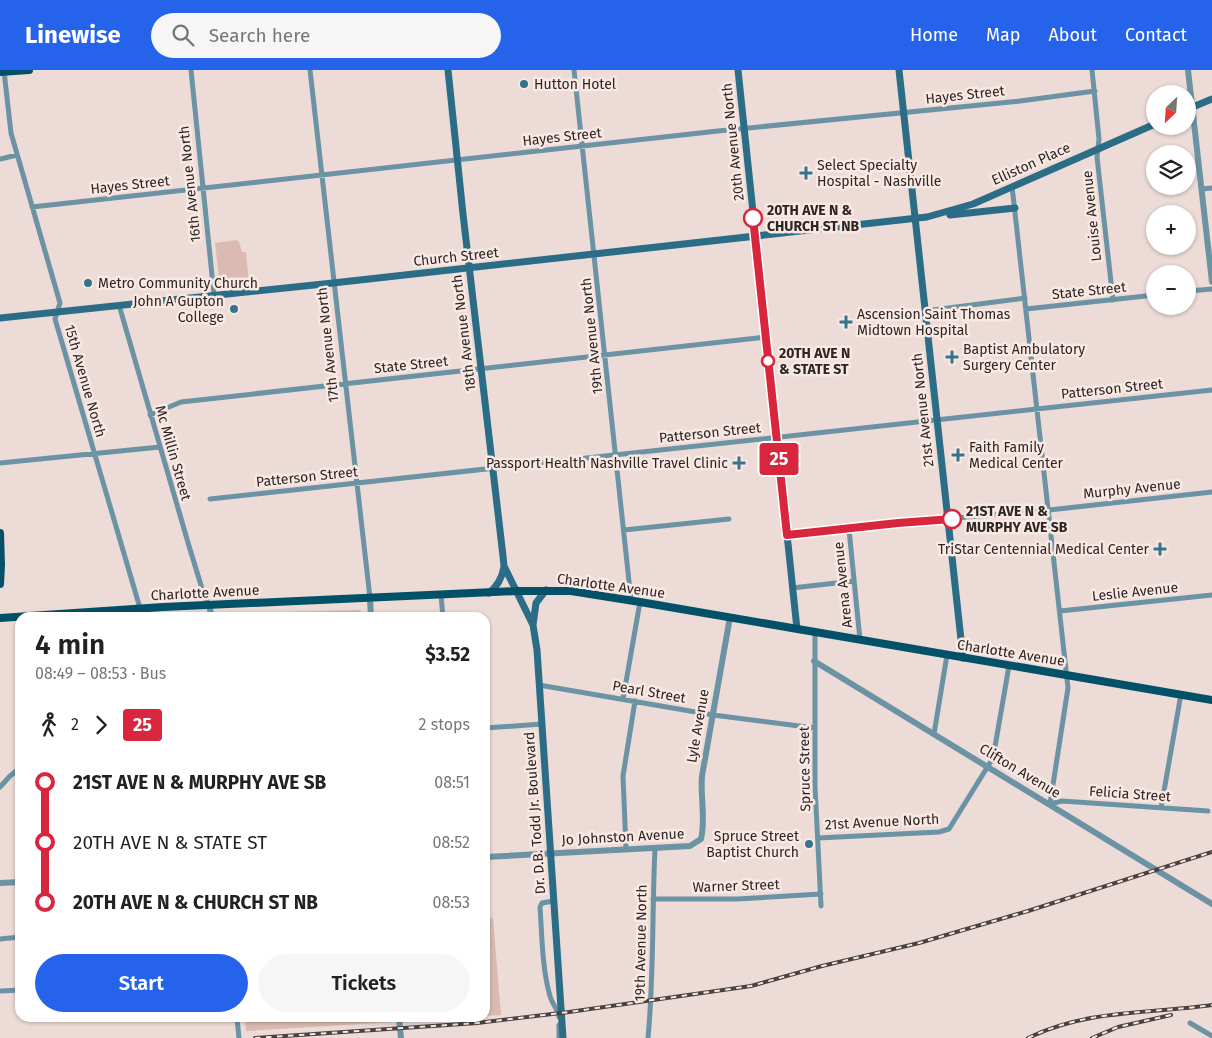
<!DOCTYPE html>
<meta charset="utf-8">
<style>
body{margin:0;font-family:"Fira Sans",sans-serif;background:#f6f6f6;color:#222;height:100vh;display:flex;flex-direction:column;font-size:19px;white-space:nowrap}
*{box-sizing:border-box;margin:0}
p{font-size:16px;color:#767676}
.icon{flex:none;width:28px;height:28px;fill:none;stroke:currentColor;stroke-width:2;stroke-linecap:round;stroke-linejoin:round}
.map{position:relative;flex:1;overflow:hidden}
.details{position:absolute;left:15px;top:542px;width:475px;height:410px;display:flex;flex-direction:column;background:#fff;border-radius:15px;box-shadow:0 1px 4px #0004}
.details>*{flex:none}
.badge{padding:0 10px;border-radius:4px;font-size:18px;line-height:32px}
.needle{width:32px;rotate:205deg}
.tools{position:absolute;left:1146px;top:15px;display:grid;gap:10px}
.tools a{display:grid;place-items:center;width:50px;height:50px;border-radius:50%;background:#fff;box-shadow:0 1px 4px #0004;font-size:25px}
.map>.badge{position:absolute;translate:-50% -50%;box-shadow:0 0 0 2px #fff}
.legs{display:flex;align-items:center;gap:8px;height:55px;padding:0 20px;font-size:16px}
.legs p{margin-inline-start:auto}
.headline{display:flex;align-items:center;justify-content:space-between;height:85px;padding:0 20px}
h1{font-size:28px;font-weight:600;line-height:38px}
.primary-button{display:flex;gap:10px;margin-top:auto;padding:10px 20px}
.primary-button a{flex:1;height:58px;border-radius:30px;background:#2563eb;color:#fff;font-size:20px;font-weight:600;line-height:58px;text-align:center}
.primary-button a+a{background:#f6f6f6;color:#222}
ul{padding:0 20px;list-style:none}
li{display:flex;align-items:center;gap:18px;height:60px;font-size:19px}
li i{display:grid;place-items:center;width:8px;height:100%;margin:0 6px;background:currentColor}
li i::after{content:'';width:12px;height:12px;margin:-6px;border:4px solid;border-radius:50%;background:#fff}
li p{margin-inline-start:auto}
li:first-child i{background:linear-gradient(#0000 50%,currentColor 0)}
li:last-child i{background:linear-gradient(currentColor 50%,#0000 0)}
header{display:flex;align-items:center;gap:30px;box-sizing:border-box;height:70px;padding:0 25px;background:#2563eb;color:#fff}
header strong{font-size:24px}
nav{display:flex;gap:28px;margin-inline-start:auto;font-size:18px}
.search{width:350px;height:45px;background:#f6f6f6;display:flex;align-items:center;gap:12px;box-sizing:border-box;padding:0 18px;border-radius:28px;color:#767676;font-size:19px}
.map>svg:first-child{display:block}
.green{fill:#dbbbb1}
.lines{fill:none;stroke-linecap:round;stroke-linejoin:round}
.minor{stroke:#6b93a4;stroke-width:5}
.tertiary{stroke:#6b93a4;stroke-width:6}
.secondary{stroke:#2b6d86;stroke-width:7}
.primary{stroke:#035168;stroke-width:8}
.rail-casing{stroke:#4a4240;stroke-width:4}
.rail{stroke:#f9e8e3;stroke-width:2;stroke-dasharray:5.5;stroke-linecap:butt}
.line-1-casing{stroke:#fff;stroke-width:11}
.line-1{stroke:#d7263d;stroke-width:8}
.poi-dot{fill:#37738a;stroke:#f9e8e3;stroke-width:2}
.stop-1-dot{fill:#fff;stroke:#d7263d;stroke-width:2.5}
.labels{text-anchor:middle;dominant-baseline:central;stroke-width:5;stroke-linejoin:round;paint-order:stroke}
.poi-label{font-size:14px;fill:#2c2624;stroke:#f9e8e3;text-anchor:start}
.street-label{font-size:14px;fill:#2c2624;stroke:#f9e8e3}
.stop-label{font-size:14px;font-weight:bold;fill:#2c2624;stroke:#f9e8e3;text-anchor:start}
</style>
<header>
<strong>Linewise</strong>
<div class="search"><svg class="icon" aria-label="search" viewBox="0 0 24 24"><circle cx="10" cy="10" r="6"/><path d="M15 15l6 6"/></svg>Search here</div>
<nav><a>Home</a><a>Map</a><a>About</a><a>Contact</a></nav>
</header>
<div class="map">
<svg width="1212" height="968" viewBox="0 0 1212 968">
<rect width="100%" height="100%" fill="#ecdbd6"/>
<!-- green -->
<path class="green" d="M237,170L239,172L242,182H246L249,213L220,216L215,173Z
M360,540L366,547H220L223,545L247,543Z
M485,848H493L501,945L485,946Z
M245,948H393V952L246,961Z"/>
<g class="lines">
<!-- minor -->
<path class="minor" d="M191,0L214,225
M310,0L370,528
M574,0L631,530
M1092,0L1099,69L1097,87L1113,230
M4,1L11,63L60,233L55,249L140,538
M0,89L17,85
M1012,116L1068,618L1050,734L1062,731L1208,741
M1202,119L1212,118
M32,137L718,61L1020,31L1095,21
M1188,221L1212,219
M119,235L189,476L204,525L209,535
M1026,239L1155,225
M925,241L1025,228
M150,345L181,332L766,267
M0,393L160,377
M210,429L1212,320
M849,459L860,570
M624,460L729,449
M787,465L899,453L1049,440L1212,422
M792,518L854,511
M441,525L443,548
M1060,541L1212,525
M815,562V716L821,836
M539,615L713,645L815,658
M623,629L640,532
M485,658L542,654
M934,664L947,585
M0,717L10,706L20,698
M1161,738L1181,624
M818,768L939,762L949,759L993,688L1009,596
M626,779L623,706L635,631
M653,829H737L821,824
M554,831L542,833L540,837C542,865 542,899 550,926C552,934 558,939 559,947
M0,869L20,867
M0,921L20,920
M237,948L239,968
M1190,953L1212,966
M559,968V955
M648,968C654,905 652,841 655,778"/>
<!-- tertiary -->
<path class="tertiary" d="M1188,0L1212,212
M370,528L371,548
M209,535L212,548
M814,591L1212,834
M485,787L690,776L701,769C706,748 700,727 702,706L730,547
M0,813L20,812
M399,948L401,968"/>
<!-- secondary -->
<path class="secondary" d="M448,0L463,144L503,486L504,496L533,555L537,580L563,968
M738,0L797,559
M899,0L963,588
M1188,39L1212,29
M950,145L1015,138
M0,248L333,213L927,147L973,134L1155,54
M489,523C498,516 502,508 504,497
M533,555L536,533L546,520"/>
<!-- primary -->
<path class="primary" d="M0,2L29,0
M0,463L1,495L0,514
M0,548L163,537L517,521H571L640,532L1212,630"/>
<defs>
<path id="rail" d="M255,968L477,953L569,942L751,916L822,896L919,873L1028,841L1212,782
M1028,968C1088,939 1148,944 1212,935
M1092,968L1118,957L1171,945"/>
</defs>
<!-- rail casing -->
<use href="#rail" class="rail-casing"/>
<!-- rail -->
<use href="#rail" class="rail"/>
</g>
<g class="lines">
<defs>
<path id="line-1" d="M753,148L787,465L898,453L952,449"/>
</defs>
<!-- line-1 casing -->
<use href="#line-1" class="line-1-casing"/>
<!-- line-1 -->
<use href="#line-1" class="line-1"/>
</g>
<!-- markers -->
<g class="poi-dot">
<circle cx="524" cy="14" r="5"/>
<path d="M803.5 95.5h5v5h5v5h-5v5h-5v-5h-5v-5h5z"/>
<circle cx="88" cy="213" r="5"/>
<circle cx="234" cy="239" r="5"/>
<path d="M843.5 244.5h5v5h5v5h-5v5h-5v-5h-5v-5h5z"/>
<path d="M949.5 279.5h5v5h5v5h-5v5h-5v-5h-5v-5h5z"/>
<path d="M955.5 377.5h5v5h5v5h-5v5h-5v-5h-5v-5h5z"/>
<path d="M736.5 385.5h5v5h5v5h-5v5h-5v-5h-5v-5h5z"/>
<path d="M1157.5 471.5h5v5h5v5h-5v5h-5v-5h-5v-5h5z"/>
<circle cx="809" cy="774" r="5"/>
</g>
<g class="stop-1-dot">
<circle cx="753" cy="148" r="9"/>
<circle cx="768" cy="291" r="6"/>
<circle cx="952" cy="449" r="9"/>
</g>
<g class="labels">
<!-- poi labels -->
<g class="poi-label">
<text x="534" y="14">Hutton Hotel</text>
<text x="817" y="95">Select Specialty<tspan x="817" dy="16">Hospital - Nashville</tspan></text>
<text x="98" y="213">Metro Community Church</text>
<text x="224" y="231" text-anchor="end">John A Gupton<tspan x="224" dy="16">College</tspan></text>
<text x="857" y="244">Ascension Saint Thomas<tspan x="857" dy="16">Midtown Hospital</tspan></text>
<text x="963" y="279">Baptist Ambulatory<tspan x="963" dy="16">Surgery Center</tspan></text>
<text x="969" y="377">Faith Family<tspan x="969" dy="16">Medical Center</tspan></text>
<text x="728" y="393" text-anchor="end">Passport Health Nashville Travel Clinic</text>
<text x="1149" y="479" text-anchor="end">TriStar Centennial Medical Center</text>
<text x="799" y="766" text-anchor="end">Spruce Street<tspan x="799" dy="16">Baptist Church</tspan></text>
</g>
<!-- street labels -->
<g class="street-label">
<text transform="translate(965 25) rotate(-6)">Hayes Street</text>
<text transform="translate(562 67) rotate(-6)">Hayes Street</text>
<text transform="translate(733 72) rotate(-96)">20th Avenue North</text>
<text transform="translate(1031 94) rotate(-24)">Elliston Place</text>
<text transform="translate(190 114) rotate(-96)">16th Avenue North</text>
<text transform="translate(130 115) rotate(-6)">Hayes Street</text>
<text transform="translate(1092 146) rotate(-96)">Louise Avenue</text>
<text transform="translate(456 187) rotate(-6)">Church Street</text>
<text transform="translate(1089 221) rotate(-6)">State Street</text>
<text transform="translate(464 263) rotate(-97)">18th Avenue North</text>
<text transform="translate(592 266) rotate(-96)">19th Avenue North</text>
<text transform="translate(328 275) rotate(-96)">17th Avenue North</text>
<text transform="translate(411 295) rotate(-6)">State Street</text>
<text transform="translate(85 311) rotate(74)">15th Avenue North</text>
<text transform="translate(1112 319) rotate(-6)">Patterson Street</text>
<text transform="translate(923 340) rotate(-96)">21st Avenue North</text>
<text transform="translate(710 363) rotate(-6)">Patterson Street</text>
<text transform="translate(173 383) rotate(74)">Mc Millin Street</text>
<text transform="translate(307 407) rotate(-6)">Patterson Street</text>
<text transform="translate(1132 419) rotate(-6)">Murphy Avenue</text>
<text transform="translate(843 515) rotate(-96)">Arena Avenue</text>
<text transform="translate(611 516) rotate(8)">Charlotte Avenue</text>
<text transform="translate(1135 522) rotate(-6)">Leslie Avenue</text>
<text transform="translate(205 523) rotate(-3)">Charlotte Avenue</text>
<text transform="translate(1011 583) rotate(9)">Charlotte Avenue</text>
<text transform="translate(649 622) rotate(10)">Pearl Street</text>
<text transform="translate(698 656) rotate(-80)">Lyle Avenue</text>
<text transform="translate(805 699) rotate(-91)">Spruce Street</text>
<text transform="translate(1020 701) rotate(31)">Clifton Avenue</text>
<text transform="translate(1130 724) rotate(4)">Felicia Street</text>
<text transform="translate(535 743) rotate(-94)">Dr. D.B. Todd Jr. Boulevard</text>
<text transform="translate(882 752) rotate(-3)">21st Avenue North</text>
<text transform="translate(623 767) rotate(-3)">Jo Johnston Avenue</text>
<text transform="translate(736 816) rotate(-2)">Warner Street</text>
<text transform="translate(641 873) rotate(-89)">19th Avenue North</text>
</g>
<!-- stop labels -->
<g class="stop-label">
<text x="767" y="140">20TH AVE N &amp;<tspan x="767" dy="16">CHURCH ST NB</tspan></text>
<text x="779" y="283">20TH AVE N<tspan x="779" dy="16">&amp; STATE ST</tspan></text>
<text x="966" y="441">21ST AVE N &amp;<tspan x="966" dy="16">MURPHY AVE SB</tspan></text>
</g>
</g>
</svg>
<div class="tools">
<a><svg class="needle" viewBox="-14 -14 28 28"><path d="M0-13l5 13h-10z" fill="#e53935"/><path d="M0 13l5-13h-10z" fill="#767676"/></svg></a>
<a><svg class="icon" aria-label="layers" viewBox="0 0 24 24"><path d="M12 4l9 5-9 5-9-5zM3 14l9 5 9-5"/></svg></a>
<a>+</a>
<a>−</a>
</div>
<b class="badge" style="left:779px;top:389px;background:#d7263d;color:#fff">25</b>
<section class="details">
<div class="headline"><div><h1>4 min</h1><p>08:49 – 08:53 · Bus</p></div><b>$3.52</b></div>
<div class="legs"><svg class="icon" aria-label="walk" viewBox="0 0 24 24"><circle cx="13" cy="4" r="2"/><path d="M13 8l-2 6 4 7M11 14l-3 7M7 12l3-4h3l4 4"/></svg>2<svg class="icon" aria-label="forward" viewBox="0 0 24 24"><path d="M9 5l7 7-7 7"/></svg><b class="badge" style="background:#d7263d;color:#fff">25</b><p>2 stops</p></div>
<ul>
<li><i style="color:#d7263d"></i><b>21ST AVE N &amp; MURPHY AVE SB</b><p>08:51</p></li>
<li><i style="color:#d7263d"></i><span>20TH AVE N &amp; STATE ST</span><p>08:52</p></li>
<li><i style="color:#d7263d"></i><b>20TH AVE N &amp; CHURCH ST NB</b><p>08:53</p></li>
</ul>
<div class="primary-button"><a>Start</a><a>Tickets</a></div>
</section>
</div>
